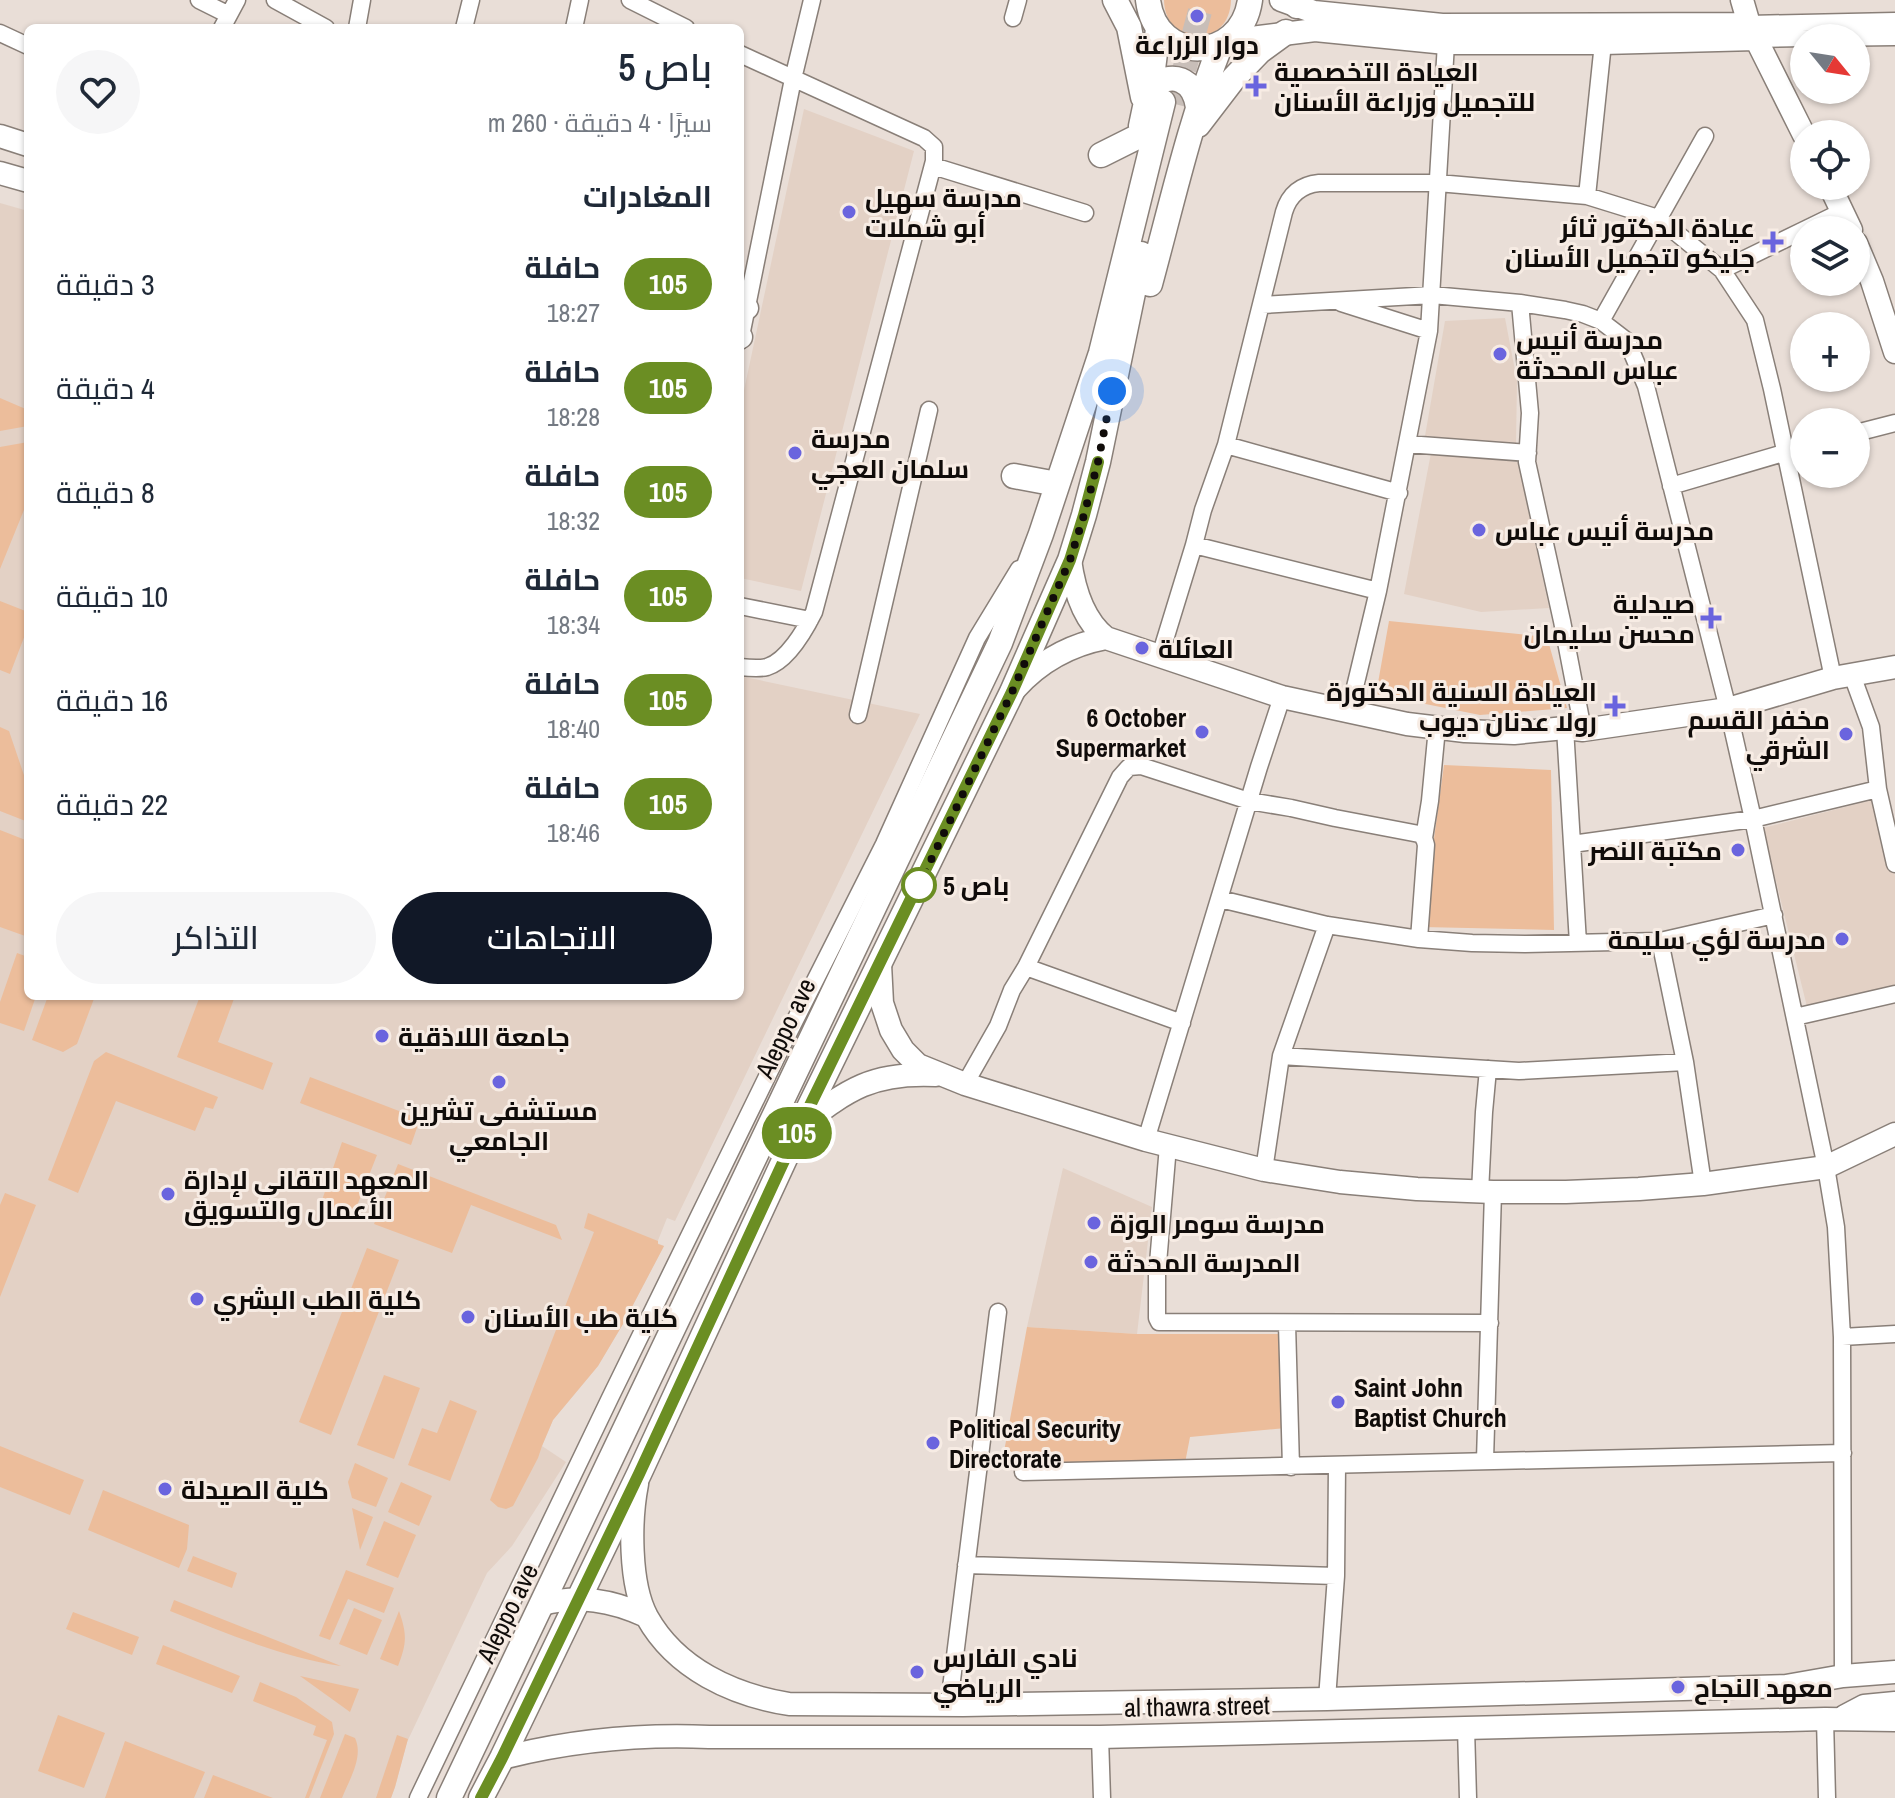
<!DOCTYPE html>
<html lang="ar">
<meta charset="utf-8">
<style>
body{margin:0;font-family:"Archivo Narrow",Cairo,sans-serif;background:#f6f6f7;color:#1f2937;direction:rtl;height:100vh;display:flex;flex-direction:column;font-size:30px;white-space:nowrap}
*{box-sizing:border-box;margin:0}
p{font-size:26px;color:#747a83}
.icon{flex:none;width:44px;height:44px;fill:none;stroke:currentColor;stroke-width:2;stroke-linecap:round;stroke-linejoin:round}
.map{position:relative;flex:1;overflow:hidden;direction:ltr}
.sheet{position:absolute;left:24px;top:24px;width:720px;height:976px;display:flex;flex-direction:column;background:#fff;border-radius:12px;box-shadow:0 2px 6px #0004;direction:rtl}
.sheet>*{flex:none}
.badge{padding:0 16px;border-radius:26px;font-size:28px;line-height:52px}
.needle{width:52px;rotate:120deg}
.fabs{position:absolute;left:1790px;top:24px;display:grid;gap:16px}
.fabs a{display:grid;place-items:center;width:80px;height:80px;border-radius:50%;background:#fff;box-shadow:0 2px 6px #0004;font-size:40px}
.you{position:absolute;width:40px;height:40px;margin:-20px;border:6px solid #fff;border-radius:50%;background:#1a73e8;box-shadow:0 0 0 12px #1a73e833}
.map>.badge{position:absolute;translate:-50% -50%;box-shadow:0 0 0 4px #fff}
h2{padding:0 32px;font-size:30px;line-height:72px}
.round{display:grid;place-items:center;flex:none;width:84px;height:84px;border-radius:42px;background:#f6f6f7}
.headline{display:flex;align-items:center;justify-content:space-between;height:136px;padding:0 32px}
h1{font-size:38px;font-weight:600;line-height:60px}
.cta{display:flex;gap:16px;margin-top:auto;padding:16px 32px}
.cta a{flex:1;height:92px;border-radius:48px;background:#111827;color:#fff;font-size:32px;font-weight:600;line-height:92px;text-align:center}
.cta a+a{background:#f6f6f7;color:#1f2937}
ul{padding:0;list-style:none}
li{display:flex;align-items:center;gap:24px;height:104px;padding:0 32px}
li div{flex:1}
li b{display:block;font-size:30px}
li em{font-style:normal}
li .badge{min-width:88px;font-weight:700;text-align:center}
.map>svg:first-child{display:block}
.built{fill:#e3d1c5}
.green{fill:#ecbd9b}
.lines{fill:none;stroke-linecap:round;stroke-linejoin:round}
.primary-tunnel{stroke:#c8beb8;stroke-width:24;stroke-dasharray:24 12;stroke-linecap:butt}
.street-casing{stroke:#897f78;stroke-width:19}
.secondary-casing{stroke:#897f78;stroke-width:25}
.primary-casing{stroke:#897f78;stroke-width:27}
.street{stroke:#fff;stroke-width:16}
.secondary{stroke:#fff;stroke-width:22}
.primary{stroke:#fff;stroke-width:24}
.line-casing{stroke:#fff;stroke-width:18}
.line{stroke:#6b8e23;stroke-width:12}
.walk{stroke:#100c0a;stroke-width:8;stroke-dasharray:0 14.4}
.poi-dot{fill:#6a64de;stroke:#f7ece4;stroke-width:3}
.stop-dot{fill:#fff;stroke:#6b8e23;stroke-width:4}
.labels{text-anchor:middle;dominant-baseline:central;stroke-width:6;stroke-linejoin:round;paint-order:stroke}
.poi-label{font-size:26px;font-weight:bold;fill:#100c0a;stroke:#f7ece4;text-anchor:start}
.stop-label{font-size:26px;font-weight:bold;fill:#100c0a;stroke:#f7ece4;text-anchor:start}
.street-label{font-size:26px;fill:#100c0a;stroke:#f7ece4}
</style>
<div class="map">
<svg width="1895" height="1798" viewBox="0 0 1895 1798">
<rect width="100%" height="100%" fill="#e9ded7"/>
<!-- built -->
<path class="built" d="M804,109L914,151L801,591L740,578V409Z
M0,203L28,211V996H740V676L920,714L675,1221L667,1218L657,1243L664,1246L623,1324L598,1366L553,1420L542,1446L566,1462L512,1546L487,1573L407,1742L395,1787L391,1798H0Z
M1505,318L1517,381L1516,443L1425,436L1445,321Z
M1431,453L1518,462L1549,608L1481,612L1404,594Z
M1876,799L1895,876V1002L1811,1023L1763,828Z
M1063,1168L1152,1207L1137,1334L1027,1327Z"/>
<!-- green -->
<path class="green" d="M1164,0H1231C1230,49 1165,49 1164,0Z
M0,398L28,410V426L0,431Z
M28,442V500L0,569V447Z
M0,601L28,612V627L10,674L0,670Z
M1389,621L1547,637L1567,708L1480,715L1376,694Z
M0,727L9,731L28,787V822L0,811Z
M1444,765L1551,770L1554,930L1422,927Z
M0,830L28,841V937L0,927Z
M17,953L28,957V996H36L24,1031L0,1023V1002Z
M48,996H95L77,1044L63,1052L32,1040Z
M200,996H235L218,1042L273,1063L263,1090L177,1057Z
M106,1052L218,1097L213,1109L205,1107L195,1131L116,1101L78,1193L48,1180L94,1061Z
M310,1077L420,1119L411,1145L300,1103Z
M342,1142L377,1155L353,1216L321,1203Z
M398,1164L556,1225L562,1240L471,1205L452,1253L374,1224Z
M5,1193L36,1205L0,1297V1205Z
M588,1213L658,1241V1244L664,1246L623,1324L598,1366L553,1420L542,1446L538,1458L513,1506L506,1509L498,1507L490,1500L594,1232L584,1228Z
M367,1248L399,1260L331,1435L299,1422Z
M1027,1327L1137,1334H1287L1286,1428L1190,1437L1185,1463L1001,1468Z
M384,1375L420,1388L394,1459L357,1445Z
M450,1400L477,1411L450,1481L408,1465L422,1428L437,1433Z
M0,1446L84,1480L70,1515L0,1487Z
M355,1463L388,1478L376,1507L352,1498L348,1482Z
M401,1482L432,1496L419,1526L388,1512Z
M103,1490L189,1525L187,1549L179,1568L88,1530Z
M352,1508L373,1517L360,1550Z
M384,1521L416,1535L398,1578L366,1565Z
M193,1556L237,1573L232,1588L187,1571Z
M346,1570L394,1588L384,1613L348,1599L330,1640L319,1636Z
M174,1600L341,1666C281,1657 226,1633 170,1611Z
M354,1608L382,1620L367,1655L339,1644Z
M399,1611C407,1634 407,1643 398,1666L380,1659Z
M73,1612L139,1637L132,1655L66,1629Z
M163,1645L240,1676L232,1693L156,1664Z
M300,1676L359,1689L350,1712Z
M260,1682L296,1697L332,1722L334,1734L309,1798H305L327,1740L313,1735L316,1726L253,1701Z
M58,1715L105,1733L84,1788L38,1771Z
M345,1734L355,1738C364,1757 349,1780 342,1798H320Z
M397,1735L408,1739L395,1787L391,1798H376Z
M125,1741L205,1772L194,1798H105Z
M213,1775L273,1798H204Z"/>
<g class="lines">
<!-- primary-tunnel -->
<path class="primary-tunnel" d="M1175,104L1203,0"/>
<defs>
<path id="street" d="M199,0L229,15
M275,0L326,28
M630,0L686,28
M1013,18L1018,0
M1749,24L1895,21
M222,28L237,0
M357,28L362,0
M464,28L471,0
M574,28L580,0
M0,33L28,46
M1819,38L1895,37
M1756,39L1804,38
M740,54L924,138L934,147V161L814,612C805,630 787,661 767,667C759,669 749,668 740,667
M933,166L1085,213
M1587,196L1603,43
M1804,230L1843,211
M1722,270L1804,230
M1341,303L1429,331
M1520,303L1530,413L1527,462L1562,621L1583,730
M1262,305L1432,295L1520,303L1565,310L1583,314L1601,321L1627,341L1646,386L1728,709L1753,819L1826,1167L1836,1227L1842,1337L1843,1676
M1601,321L1705,136
M740,341L793,79L812,0
M1856,433L1895,423
M1407,444L1528,453
M1226,445L1399,493
M1671,486L1804,447
M1194,545L1378,591
M740,606L810,620
M1160,656L1194,545L1203,510L1226,445L1284,212C1289,195 1300,185 1319,183H1438L1587,196L1658,218L1722,270L1755,320L1772,389L1833,678
M1852,675L1871,727L1878,789
M1349,712L1378,591L1429,331L1446,43
M858,715L929,410
M1565,728L1578,943
M1424,838L1430,801L1437,728
M1572,844L1753,819L1878,789L1895,864
M1220,899L1327,925L1419,939L1472,943L1525,944L1660,941L1774,915
M1660,941L1685,1062L1703,1184
M1026,967L1182,1023
M1795,1017L1895,994
M1281,1056L1519,1071L1685,1062
M965,1084L998,1026L1012,990L1026,967L1120,777L1129,767L1141,766L1249,801L1291,808L1335,818L1419,834L1424,838L1426,845L1419,939
M1146,1140L1259,767L1282,697
M1168,1146L1157,1275V1318L1159,1322L1490,1323
M1264,1170L1281,1056L1327,925
M1480,1192L1484,1112L1488,1069
M1287,1324L1291,1467
M1842,1337L1895,1334
M1485,1460L1493,1192
M1023,1472L1843,1453
M966,1565L1336,1576
M1327,1699L1336,1576L1337,1466
M949,1704L998,1312
M1825,1719L1827,1798
M1466,1728L1468,1798
M1100,1737L1102,1798
M418,1798L610,1398L782,1046L884,844L977,638L1019,569"/>
<path id="secondary" d="M1281,0L1314,12L1442,25L1749,24
M1742,0L1749,24L1756,39L1804,135
M1227,41L1315,30L1446,43H1603L1756,39
M0,136L28,145
M0,173L28,181
M1830,186L1851,230
M1856,243L1872,281L1895,352
M740,306L747,308
M740,337H741
M1070,560C1074,589 1083,620 1106,638L1282,697L1407,724L1465,731L1514,733L1565,728L1583,730L1728,709L1833,678L1895,667
M1015,689C1040,661 1069,645 1106,638
M880,964L882,1003L891,1030L903,1050L918,1065L965,1084L1146,1140L1264,1170L1340,1182L1417,1189L1493,1192H1566L1639,1189L1703,1184L1826,1167L1895,1134
M800,1126C849,1089 872,1072 936,1075
M637,1484C630,1520 629,1584 647,1617C676,1669 733,1695 789,1704L963,1705L1327,1699L1786,1686L1843,1676L1895,1672
M542,1604C579,1595 611,1600 646,1616
M1845,1716L1864,1706L1895,1703
M502,1758C569,1741 639,1734 709,1737H1100L1825,1719L1895,1720"/>
<path id="primary" d="M1115,0L1129,27L1143,97
M1148,0C1156,65 1241,64 1250,0
M1293,0L1297,6
M1150,88C1172,70 1194,79 1198,107
M1198,125L1234,78L1260,51L1286,32
M1141,126L1153,69L1158,29
M1101,155L1139,136
M1150,284C1172,203 1190,121 1221,44
M1014,476L1057,484
M449,1798L1000,643L1041,534L1101,353L1163,102
M481,1798L502,1758L639,1474L800,1126L1012,692L1070,560L1084,515L1098,462L1141,254"/>
</defs>
<!-- street casing -->
<use href="#street" class="street-casing"/>
<!-- secondary casing -->
<use href="#secondary" class="secondary-casing"/>
<!-- primary casing -->
<use href="#primary" class="primary-casing"/>
<!-- street -->
<use href="#street" class="street"/>
<!-- secondary -->
<use href="#secondary" class="secondary"/>
<!-- primary -->
<use href="#primary" class="primary"/>
</g>
<g class="lines">
<defs>
<path id="line" d="M481,1798L502,1758L639,1474L800,1126L1012,692L1070,560L1084,515L1098,462"/>
</defs>
<!-- line casing -->
<use href="#line" class="line-casing"/>
<!-- line -->
<use href="#line" class="line"/>
<!-- walk -->
<path class="walk" d="M919,885L1012,692L1070,560L1084,515L1098,462L1112,391"/>
</g>
<!-- markers -->
<g class="poi-dot">
<circle cx="1197" cy="16" r="8"/>
<path d="M1252 74h8v8h8v8h-8v8h-8v-8h-8v-8h8z"/>
<circle cx="849" cy="212" r="8"/>
<path d="M1769 230h8v8h8v8h-8v8h-8v-8h-8v-8h8z"/>
<circle cx="1500" cy="354" r="8"/>
<circle cx="795" cy="453" r="8"/>
<circle cx="1479" cy="530" r="8"/>
<path d="M1707 606h8v8h8v8h-8v8h-8v-8h-8v-8h8z"/>
<circle cx="1142" cy="648" r="8"/>
<path d="M1611 694h8v8h8v8h-8v8h-8v-8h-8v-8h8z"/>
<circle cx="1202" cy="732" r="8"/>
<circle cx="1846" cy="734" r="8"/>
<circle cx="1738" cy="850" r="8"/>
<circle cx="1842" cy="939" r="8"/>
<circle cx="382" cy="1036" r="8"/>
<circle cx="499" cy="1082" r="8"/>
<circle cx="168" cy="1194" r="8"/>
<circle cx="1094" cy="1223" r="8"/>
<circle cx="1091" cy="1262" r="8"/>
<circle cx="197" cy="1299" r="8"/>
<circle cx="468" cy="1317" r="8"/>
<circle cx="1338" cy="1402" r="8"/>
<circle cx="933" cy="1443" r="8"/>
<circle cx="165" cy="1489" r="8"/>
<circle cx="917" cy="1672" r="8"/>
<circle cx="1678" cy="1687" r="8"/>
</g>
<circle class="stop-dot" cx="919" cy="885" r="16"/>
<g class="labels">
<!-- poi labels -->
<g class="poi-label">
<text x="1197" y="44" text-anchor="middle">دوار الزراعة</text>
<text x="1274" y="71">العيادة التخصصية<tspan x="1274" dy="30">للتجميل وزراعة الأسنان</tspan></text>
<text x="865" y="197">مدرسة سهيل<tspan x="865" dy="30">أبو شملات</tspan></text>
<text x="1755" y="227" text-anchor="end">عيادة الدكتور ثائر<tspan x="1755" dy="30">جليكو لتجميل الأسنان</tspan></text>
<text x="1516" y="339">مدرسة أنيس<tspan x="1516" dy="30">عباس المحدثة</tspan></text>
<text x="811" y="438">مدرسة<tspan x="811" dy="30">سلمان العجي</tspan></text>
<text x="1495" y="530">مدرسة أنيس عباس</text>
<text x="1695" y="603" text-anchor="end">صيدلية<tspan x="1695" dy="30">محسن سليمان</tspan></text>
<text x="1158" y="648">العائلة</text>
<text x="1597" y="691" text-anchor="end">العيادة السنية الدكتورة<tspan x="1597" dy="30">رولا عدنان ديوب</tspan></text>
<text x="1186" y="717" text-anchor="end">6 October<tspan x="1186" dy="30">Supermarket</tspan></text>
<text x="1830" y="719" text-anchor="end">مخفر القسم<tspan x="1830" dy="30">الشرقي</tspan></text>
<text x="1722" y="850" text-anchor="end">مكتبة النصر</text>
<text x="1826" y="939" text-anchor="end">مدرسة لؤي سليمة</text>
<text x="398" y="1036">جامعة اللاذقية</text>
<text x="499" y="1110" text-anchor="middle">مستشفى تشرين<tspan x="499" dy="30">الجامعي</tspan></text>
<text x="184" y="1179">المعهد التقاني لإدارة<tspan x="184" dy="30">الأعمال والتسويق</tspan></text>
<text x="1110" y="1223">مدرسة سومر الوزة</text>
<text x="1107" y="1262">المدرسة المحدثة</text>
<text x="213" y="1299">كلية الطب البشري</text>
<text x="484" y="1317">كلية طب الأسنان</text>
<text x="1354" y="1387">Saint John<tspan x="1354" dy="30">Baptist Church</tspan></text>
<text x="949" y="1428">Political Security<tspan x="949" dy="30">Directorate</tspan></text>
<text x="181" y="1489">كلية الصيدلة</text>
<text x="933" y="1657">نادي الفارس<tspan x="933" dy="30">الرياضي</tspan></text>
<text x="1694" y="1687">معهد النجاح</text>
</g>
<!-- stop labels -->
<g class="stop-label">
<text x="943" y="885">باص 5</text>
</g>
<!-- street labels -->
<g class="street-label">
<text transform="translate(785 1028) rotate(-65)">Aleppo ave</text>
<text transform="translate(507 1613) rotate(-64)">Aleppo ave</text>
<text transform="translate(1197 1706) rotate(-1)">al thawra street</text>
</g>
</g>
</svg>
<div class="fabs">
<a><svg class="needle" viewBox="-14 -14 28 28"><path d="M0-13l5 13h-10z" fill="#e53935"/><path d="M0 13l5-13h-10z" fill="#747a83"/></svg></a>
<a><svg class="icon" aria-label="locate" viewBox="0 0 24 24"><circle cx="12" cy="12" r="6"/><path d="M12 2v4M12 18v4M2 12h4M18 12h4"/></svg></a>
<a><svg class="icon" aria-label="layers" viewBox="0 0 24 24"><path d="M12 4l9 5-9 5-9-5zM3 14l9 5 9-5"/></svg></a>
<a>+</a>
<a>−</a>
</div>
<div class="you" style="left:1112px;top:391px"></div>
<b class="badge" style="left:797px;top:1133px;background:#6b8e23;color:#fff">105</b>
<section class="sheet">
<div class="headline"><div><h1>باص 5</h1><p>سيرًا · 4 دقيقة · 260 m</p></div><a class="round"><svg class="icon" aria-label="heart" viewBox="0 0 24 24"><path d="M12 20l-8-8c-3-5 5-10 8-4 3-6 11-1 8 4z"/></svg></a></div>
<h2>المغادرات</h2>
<ul>
<li><span class="badge" style="background:#6b8e23;color:#fff">105</span><div><b>حافلة</b><p>18:27</p></div><em>3 دقيقة</em></li>
<li><span class="badge" style="background:#6b8e23;color:#fff">105</span><div><b>حافلة</b><p>18:28</p></div><em>4 دقيقة</em></li>
<li><span class="badge" style="background:#6b8e23;color:#fff">105</span><div><b>حافلة</b><p>18:32</p></div><em>8 دقيقة</em></li>
<li><span class="badge" style="background:#6b8e23;color:#fff">105</span><div><b>حافلة</b><p>18:34</p></div><em>10 دقيقة</em></li>
<li><span class="badge" style="background:#6b8e23;color:#fff">105</span><div><b>حافلة</b><p>18:40</p></div><em>16 دقيقة</em></li>
<li><span class="badge" style="background:#6b8e23;color:#fff">105</span><div><b>حافلة</b><p>18:46</p></div><em>22 دقيقة</em></li>
</ul>
<div class="cta"><a>الاتجاهات</a><a>التذاكر</a></div>
</section>
</div>
